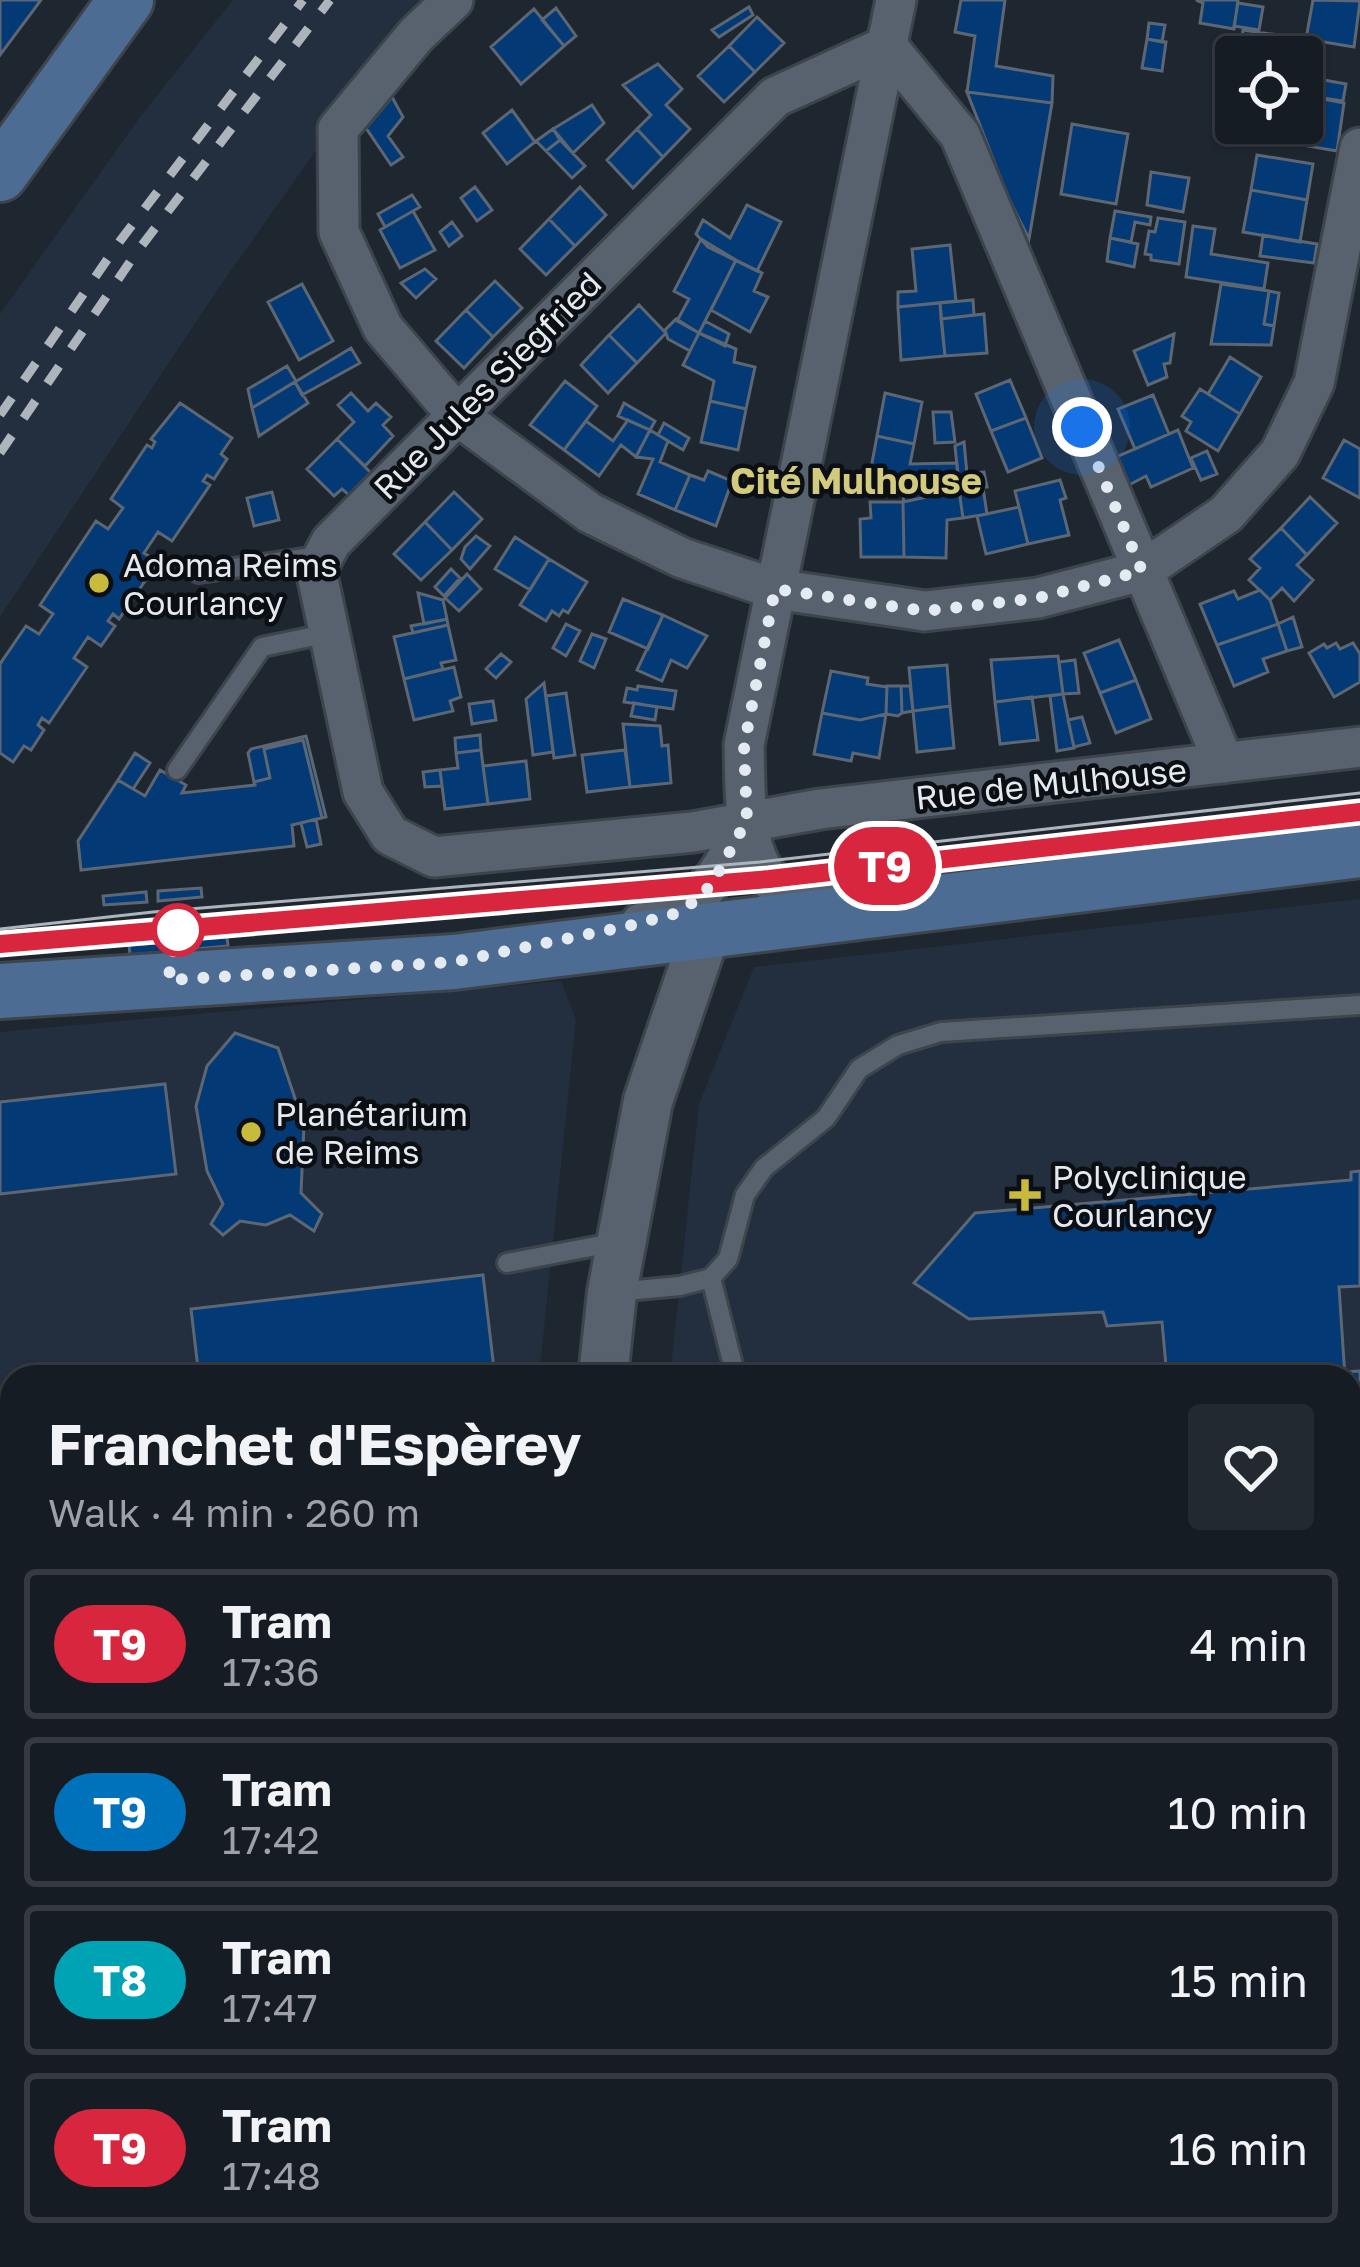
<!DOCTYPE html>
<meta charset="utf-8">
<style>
body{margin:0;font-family:"Golos Text",sans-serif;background:#232931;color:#f1f3f6;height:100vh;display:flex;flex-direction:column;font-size:45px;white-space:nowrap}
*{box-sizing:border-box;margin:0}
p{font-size:39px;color:#9ea1a6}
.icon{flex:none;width:66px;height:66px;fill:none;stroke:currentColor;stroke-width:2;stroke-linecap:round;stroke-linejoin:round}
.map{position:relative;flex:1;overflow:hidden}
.panel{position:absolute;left:0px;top:1365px;width:1362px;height:903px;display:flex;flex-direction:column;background:#161c24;border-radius:36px 36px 0 0;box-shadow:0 3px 9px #0004,0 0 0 3px #353a41}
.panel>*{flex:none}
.badge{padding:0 24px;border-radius:39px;font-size:42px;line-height:78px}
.tools{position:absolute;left:1215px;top:36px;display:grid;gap:24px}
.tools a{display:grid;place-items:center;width:108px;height:108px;border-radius:12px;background:#161c24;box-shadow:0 3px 9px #0004,0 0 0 3px #353a41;font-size:60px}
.you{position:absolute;width:60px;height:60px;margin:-30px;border:9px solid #fff;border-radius:50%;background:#1a73e8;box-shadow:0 0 0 18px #1a73e833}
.map>.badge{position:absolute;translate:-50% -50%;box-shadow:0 0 0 6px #fff}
.round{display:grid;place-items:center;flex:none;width:126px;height:126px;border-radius:12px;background:#232931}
.head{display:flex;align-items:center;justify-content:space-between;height:204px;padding:0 48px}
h1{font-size:57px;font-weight:700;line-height:90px}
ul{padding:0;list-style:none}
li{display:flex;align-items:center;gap:36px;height:150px;margin:0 24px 18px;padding:0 24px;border:6px solid #353a41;border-radius:12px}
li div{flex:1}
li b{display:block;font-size:45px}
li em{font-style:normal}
li .badge{min-width:132px;font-weight:700;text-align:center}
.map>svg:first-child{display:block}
.built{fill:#232f3f}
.building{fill:#033974;stroke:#5d6673;stroke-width:3}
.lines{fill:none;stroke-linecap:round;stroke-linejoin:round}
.service-casing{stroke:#3d444c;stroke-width:24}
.minor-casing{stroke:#3d444c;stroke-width:45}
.tertiary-casing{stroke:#3d444c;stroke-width:54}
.secondary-casing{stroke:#3d444c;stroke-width:60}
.service{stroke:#58626e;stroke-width:18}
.minor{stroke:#58626e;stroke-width:39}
.tertiary{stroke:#58626e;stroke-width:48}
.secondary{stroke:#4c6c93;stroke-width:54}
.tram{stroke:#aeb4bc;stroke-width:3}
.rail{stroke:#aeb4bc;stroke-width:9;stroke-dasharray:21 21;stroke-linecap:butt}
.line-casing{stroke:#fff;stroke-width:27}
.line{stroke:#d7263d;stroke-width:18}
.walk{stroke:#e4eaf1;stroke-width:12;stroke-dasharray:0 21.6}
.poi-dot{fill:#c8bb3b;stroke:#0b0f13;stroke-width:4.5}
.stop-dot{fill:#fff;stroke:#d7263d;stroke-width:6}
.labels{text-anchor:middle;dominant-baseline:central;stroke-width:9;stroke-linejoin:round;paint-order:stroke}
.street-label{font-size:33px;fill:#e4eaf1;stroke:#0b0f13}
.poi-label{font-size:33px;fill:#e4eaf1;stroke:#0b0f13;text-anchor:start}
.neighbourhood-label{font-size:36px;font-weight:bold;fill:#d2ca7c;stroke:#0b0f13}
</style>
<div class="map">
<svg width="1360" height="2267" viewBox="0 0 1360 2267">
<rect width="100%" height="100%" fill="#1e2630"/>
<!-- built -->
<path class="built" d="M233,0H429L385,53L220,286L0,617V314L140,117Z
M1360,899V2267H576L577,2256H1350V1377H670L699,1104L754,967Z
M561,981L576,1020L539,1377H12V1476L0,1458V1032Z
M0,2162L12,2164V2256H320L326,2267H0Z"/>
<!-- building -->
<path class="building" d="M0,0H41L0,55Z
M961,0H1005L996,66L1053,76L1052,103L967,92L975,36L955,32Z
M1238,0L1234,29L1200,23L1203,3L1196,0Z
M1313,0L1360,1L1354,47L1306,39Z
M1238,3L1263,7L1259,30L1234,26Z
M749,7L753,15L719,37L712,30Z
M556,8L576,36L564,46L542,20Z
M534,9L564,46L521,84L491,47Z
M757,17L784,43L755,72L729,46Z
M1149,23L1165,25L1162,42L1147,39Z
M1243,30L1306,39L1303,64L1302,57H1239Z
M1147,39L1166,42L1162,71L1142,68Z
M729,46L755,72L724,102L698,76Z
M658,64L682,89L666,105L690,129L663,157L637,129L651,115L623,85Z
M1313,78L1346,84L1343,101L1310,96Z
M967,92L1052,103L1029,239L1008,197Z
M1302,95L1344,103L1337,151L1243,135L1245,123H1302Z
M392,97L403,117L388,136L403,157L391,165L366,128Z
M592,105L604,123L573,153L553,129Z
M512,110L535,142L507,164L483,133Z
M1072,124L1128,134L1116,204L1061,194Z
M553,129L560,140L546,151L536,141Z
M637,129L663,157L633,188L607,160Z
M560,140L585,166L572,178L546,151Z
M1257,155L1313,164L1307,200L1251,190Z
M1151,172L1189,178L1183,212L1147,205Z
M475,187L492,210L477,221L461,198Z
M580,187L606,215L575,246L549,219Z
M1251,190L1307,200L1300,242L1243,232Z
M412,195L420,207L385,227L378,214Z
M747,205L781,222L757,271L708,247L696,234L703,220L730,238Z
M413,211L435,250L400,268L380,230Z
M1115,211L1151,217L1150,225L1135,222L1131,242L1110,238Z
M1158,218L1185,222L1179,264L1151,260V255L1145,254L1149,231L1155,232Z
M549,219L575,246L546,275L520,249Z
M452,222L462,236L449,246L440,232Z
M1193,226L1215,229L1211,254L1268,263L1264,289L1186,277Z
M1263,235L1317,244L1314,263L1260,256Z
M1110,238L1138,244L1134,267L1107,261Z
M701,239L736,260L699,333L677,321L689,299L674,291Z
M950,245L956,301L898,307V292L916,291L912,249Z
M736,260L762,273L754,291L768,297L750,332L711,310Z
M425,269L436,279L416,298L401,283Z
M495,281L522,308L493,337L466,310Z
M302,284L333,341L299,360L268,302Z
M1221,284L1269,291L1264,324L1274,326L1271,345L1211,344Z
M1269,291L1279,293L1274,326L1264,324Z
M973,300L974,315L941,319L940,303Z
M940,303L945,356L901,360L898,307Z
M639,305L664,331L676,319L699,333L690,351L668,339L666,333L637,363L609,335Z
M466,310L493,337L464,368L436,341Z
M984,314L987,353L945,356L941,319Z
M705,321L729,334L725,346L699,333Z
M699,333L736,349L734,362L755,367L746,409L710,401L714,381L683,365Z
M1174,334L1170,363L1164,364L1167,377L1148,385L1134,351Z
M609,335L637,363L608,393L581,365Z
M351,348L360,363L302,395L295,382Z
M1230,357L1261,377L1240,414L1208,394Z
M287,366L296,381L252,408L248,389Z
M1010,380L1026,418L991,431L976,394Z
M565,381L597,406L564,450L530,425Z
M295,382L308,403L259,436L252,408Z
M1200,389L1240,414L1218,451L1186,431L1191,422L1182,416Z
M351,393L368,411L376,403L391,417L383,425L393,436L365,466L337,439L354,422L338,405Z
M885,393L922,402L914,444L877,436Z
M1153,395L1169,434L1135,449L1118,409Z
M710,401L746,409L738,450L701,442Z
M180,403L232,438L221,454L227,459L214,479L207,475L203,481L210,485L172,541L158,532L144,553L158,562L119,619L113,614L108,621L115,626L101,646L88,637L74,658L87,667L49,723L42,718L38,725L44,730L31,750L24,746L13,762L0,753V664L26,626L39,634L53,614L40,605L96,521L108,529L123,508L111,499L147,445L152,448L155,442L151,439Z
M624,403L655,421L650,430L618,416Z
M933,412H951L955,442L935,443Z
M1026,418L1042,458L1008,472L991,431Z
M628,420L650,430L636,457L621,445L599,476L564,450L586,421L613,441Z
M664,423L689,438L683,450L658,435Z
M650,430L668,441L660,462L690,475L675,510L638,494L653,459L636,457Z
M1178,430L1193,468L1151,487L1146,476L1127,486L1116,457Z
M877,436L914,444L910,464L957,463L959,490L903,502L905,486L869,479Z
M337,439L372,474L351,497L342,489L334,496L307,469Z
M1344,440L1360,449V498L1323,478Z
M964,442L967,474L958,476L955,446Z
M1207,451L1217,474L1201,480L1191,458Z
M708,471L732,481L716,526L675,510L690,475L704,480Z
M984,472L987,487L959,490L958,476Z
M1060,480L1066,498L1060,500L1069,535L1028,544L1015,491Z
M983,488L987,514L963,518L959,490Z
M959,490L963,518L947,520L946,558L904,557L903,502Z
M272,492L279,520L254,526L247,498Z
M454,492L482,519L452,550L425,522Z
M1310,497L1337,523L1307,555L1281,528Z
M870,502H903L904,557H861L860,519L871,518Z
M1019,507L1028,544L986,554L977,516Z
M425,522L452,550L421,580L394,554Z
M1281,528L1307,555L1297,565L1313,580L1294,601L1282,588L1270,600L1249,580L1260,568L1250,559Z
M476,536L490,546L470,569L461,559L465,547Z
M515,537L549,559L530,590L495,569Z
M549,559L587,582L568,613L563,610L559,616L552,611L546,621L520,605Z
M451,569L460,578L444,596L435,587Z
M467,574L481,589L459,611L445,598Z
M1260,590L1270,600L1278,624L1217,645L1200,604L1234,591L1238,599Z
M418,593L443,600L447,619L424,624Z
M623,599L663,615L648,649L609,632Z
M663,615L707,636L687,668L671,660L662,681L637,670Z
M1293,617L1302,647L1287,651L1278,624Z
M447,619L448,625L413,633L411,626Z
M566,624L580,631L566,656L553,648Z
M1278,624L1287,651L1263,659L1268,672L1234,686L1217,645Z
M448,625L456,660L441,663L443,669L404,679L394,637Z
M592,634L606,639L594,668L580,661Z
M1119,640L1136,680L1100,693L1084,653Z
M1336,643L1340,649L1353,643L1360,654V682L1334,697L1309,653L1324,644L1327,648Z
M501,654L511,662L496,678L486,669Z
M1058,656L1063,694L995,702L991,660Z
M1075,660L1079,693L1063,694L1059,662Z
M947,665L950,706L913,711L909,668Z
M454,667L461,697L450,701L453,711L414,720L404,679Z
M831,671L868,678L867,684L887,687L886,714L860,720L822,713Z
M1136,680L1151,719L1116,733L1100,693Z
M544,683L553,752L533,755L526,699Z
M638,686L676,691L673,709L624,702L627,688L637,690Z
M887,686H901L902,713L898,716L886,714Z
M901,686H910L913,711L902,713Z
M566,693L575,755L554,758L546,696Z
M1063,694L1074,748L1057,751L1050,696Z
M1032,697L1038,740L1000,744L995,702Z
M493,701L496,720L472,724L469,704Z
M634,703L657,707L655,720L631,716Z
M950,706L954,748L917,752L913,711Z
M822,713L860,720L886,714L879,758L853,753L851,761L814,754Z
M1082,717L1090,743L1074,747L1068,720Z
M623,724L660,726L662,746L668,745L671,783L630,787Z
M480,735L481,750L456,753L455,738Z
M306,736L326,817L322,818L303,740L264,749L270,778L254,782L248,753L251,749Z
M303,740L322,818L292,825L294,846L81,870L78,841L118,780L145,796L160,770L186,785L182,793L255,785L254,782L270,778L264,749Z
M481,750L488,804L445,809L440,770L458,768L456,753Z
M625,750L630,787L587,792L582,755Z
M135,753L150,763L133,789L118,780Z
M526,761L530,799L488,804L483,766Z
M440,770L442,786L425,787L423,772Z
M316,819L321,844L307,847L301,823Z
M201,888L202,897L158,901V891Z
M146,892L147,902L104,905L103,896Z
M227,937L228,946L185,950L184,940Z
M173,942L174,951L130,955L129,945Z
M235,1033L278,1048L304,1125L301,1193L322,1214L314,1231L290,1215L266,1225L240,1221L223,1235L211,1224L223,1204L207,1171L196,1106L207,1066Z
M165,1084L176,1174L0,1194V1102Z
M1360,1171V1286L1339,1287L1345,1377H1167L1162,1322L1107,1326L1103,1312L969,1319L914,1283L975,1213L1351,1180V1172Z
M483,1275L494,1369L419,1377H199L191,1309Z
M1360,1371V1439L1350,1440V1377H1345V1372Z
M3,1905L12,1919V2080L7,2102L0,2101V1907Z
M216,2256H261L260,2267H215Z
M1205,2256H1245V2267H1204Z"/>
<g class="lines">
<defs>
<path id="service" d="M198,573L319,556
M177,770L262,647L329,633
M507,1263L617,1242
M711,1278L736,1377
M615,1292L680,1286L711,1278L728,1259L745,1195L764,1168L826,1118L859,1069L898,1045L941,1032L1360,1005
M1350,1514H1360
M1350,1884H1360
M1350,1968H1360
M1357,2253L1360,2194
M698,2256L717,2267
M1271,2256V2267"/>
<path id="minor" d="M453,0L416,35L338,129L339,232L383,328L457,415L590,513L682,558L775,589L925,611L1038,598L1142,571L1226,514L1280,453L1314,383L1360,148
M1224,763L960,135L887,46L775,97L331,542L316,570L363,792L390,835L434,857L693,832L820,809L1360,747
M835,898C739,910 746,813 744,745L896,0
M641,923C705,906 719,877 747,820
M0,2126L12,2127"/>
<path id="tertiary" d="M603,1377L612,1292L648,1101L706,931
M0,1540L12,1559
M0,1602L12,1620
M379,2256L397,2267
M461,2267L480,2256"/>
<path id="secondary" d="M0,174L126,0
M0,991L454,962L1360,850"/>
</defs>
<!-- service casing -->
<use href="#service" class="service-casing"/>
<!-- minor casing -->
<use href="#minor" class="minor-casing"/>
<!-- tertiary casing -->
<use href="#tertiary" class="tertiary-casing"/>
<!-- secondary casing -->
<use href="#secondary" class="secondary-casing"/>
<!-- service -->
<use href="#service" class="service"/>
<!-- minor -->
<use href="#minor" class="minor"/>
<!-- tertiary -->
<use href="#tertiary" class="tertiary"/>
<!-- secondary -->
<use href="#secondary" class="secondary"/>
<!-- tram -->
<path class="tram" d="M670,887L1360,812
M0,929L153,912L760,862L1360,793
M72,938L275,920"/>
<!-- rail -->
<path class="rail" d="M0,415L120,241L303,0
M0,453L136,253L330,0"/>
</g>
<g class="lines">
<defs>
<path id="line" d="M0,944L769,879L1360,812"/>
</defs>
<!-- line casing -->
<use href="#line" class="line-casing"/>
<!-- line -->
<use href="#line" class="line"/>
<!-- walk -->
<path class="walk" d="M178,930L168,980L454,962L628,926L674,914L695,901L712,884L747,820L744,746L775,589L925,611L1038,598L1142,571L1082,427"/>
</g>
<!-- markers -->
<g class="poi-dot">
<circle cx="99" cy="583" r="12"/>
<circle cx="251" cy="1132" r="12"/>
<path d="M1019 1177h12v12h12v12h-12v12h-12v-12h-12v-12h12z"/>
</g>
<circle class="stop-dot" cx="178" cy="930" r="24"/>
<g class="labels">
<!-- street labels -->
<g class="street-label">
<text transform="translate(487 385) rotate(-45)">Rue Jules Siegfried</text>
<text transform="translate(1051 783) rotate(-6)">Rue de Mulhouse</text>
</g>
<!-- poi labels -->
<g class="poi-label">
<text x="123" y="564">Adoma Reims<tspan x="123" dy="38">Courlancy</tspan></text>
<text x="275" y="1113">Planétarium<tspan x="275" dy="38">de Reims</tspan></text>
<text x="1052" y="1176">Polyclinique<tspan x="1052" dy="38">Courlancy</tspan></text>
</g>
<!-- neighbourhood labels -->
<g class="neighbourhood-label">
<text x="856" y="480">Cité Mulhouse</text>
</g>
</g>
</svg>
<div class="tools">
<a><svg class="icon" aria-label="locate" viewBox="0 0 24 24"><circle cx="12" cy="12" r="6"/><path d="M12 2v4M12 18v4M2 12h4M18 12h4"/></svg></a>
</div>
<div class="you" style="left:1082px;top:427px"></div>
<b class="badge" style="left:885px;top:866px;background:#d7263d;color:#fff">T9</b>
<section class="panel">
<div class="head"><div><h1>Franchet d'Espèrey</h1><p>Walk · 4 min · 260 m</p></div><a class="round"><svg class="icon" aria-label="heart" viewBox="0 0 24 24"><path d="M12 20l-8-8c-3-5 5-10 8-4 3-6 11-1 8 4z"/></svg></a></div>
<ul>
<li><span class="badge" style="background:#d7263d;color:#fff">T9</span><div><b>Tram</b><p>17:36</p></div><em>4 min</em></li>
<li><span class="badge" style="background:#0072bc;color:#fff">T9</span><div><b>Tram</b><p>17:42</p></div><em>10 min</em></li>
<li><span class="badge" style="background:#00a3b4;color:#fff">T8</span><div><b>Tram</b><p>17:47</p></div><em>15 min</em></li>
<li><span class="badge" style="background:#d7263d;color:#fff">T9</span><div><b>Tram</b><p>17:48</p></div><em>16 min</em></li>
</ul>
</section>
</div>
